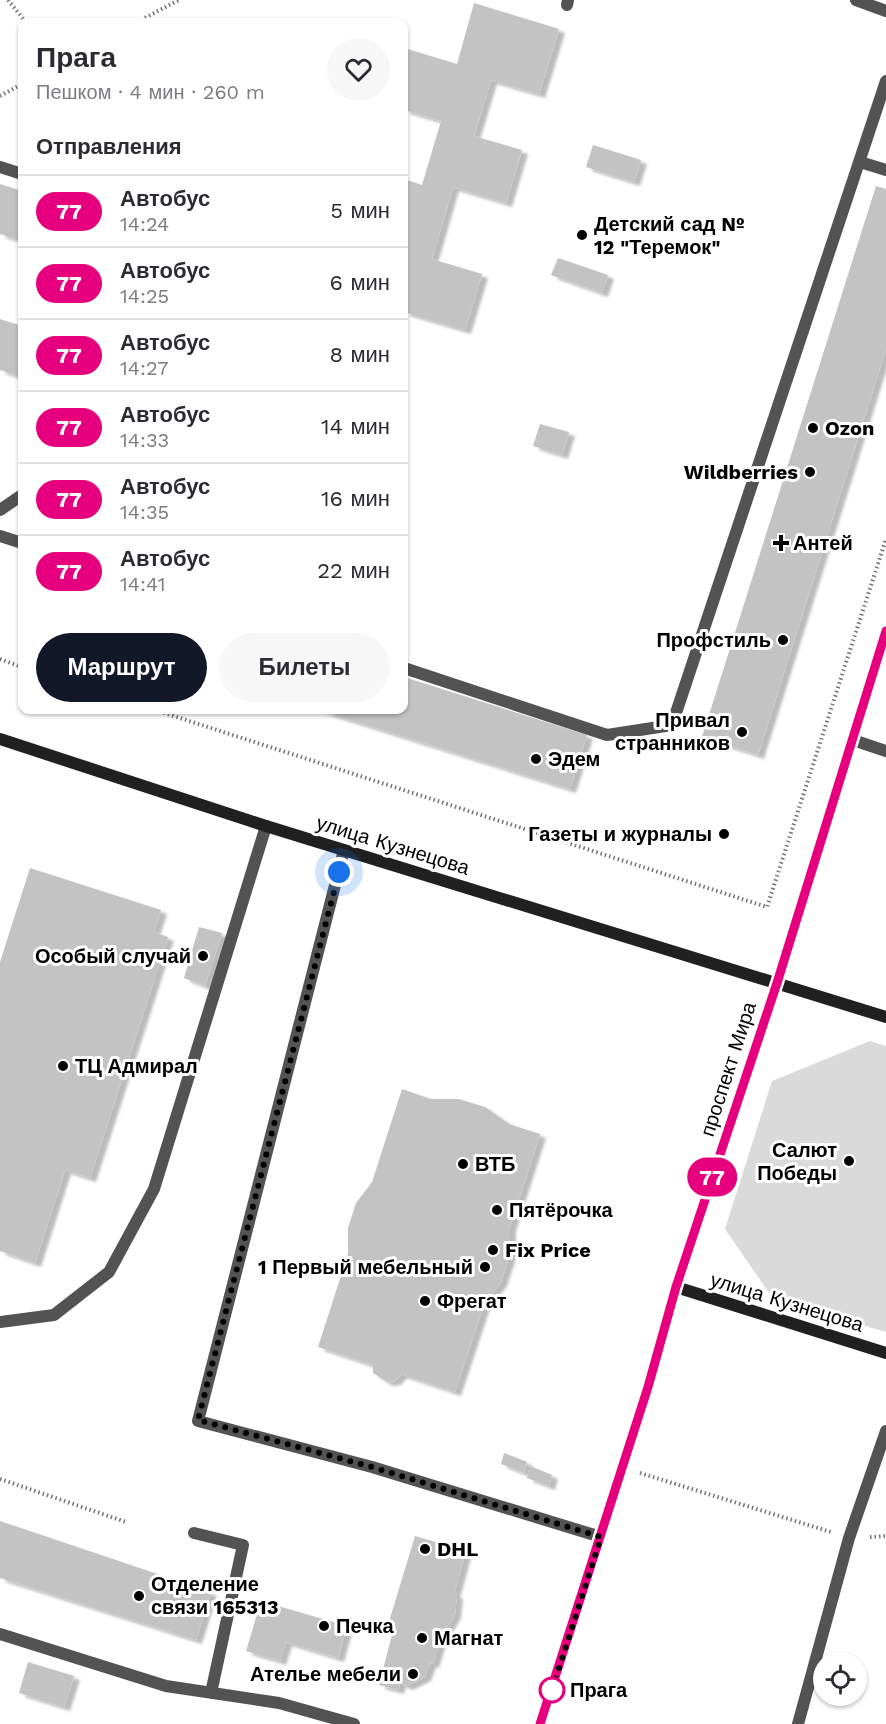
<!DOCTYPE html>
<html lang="ru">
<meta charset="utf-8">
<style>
body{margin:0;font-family:"Work Sans",sans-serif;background:#f7f7f7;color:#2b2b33;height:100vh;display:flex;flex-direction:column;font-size:22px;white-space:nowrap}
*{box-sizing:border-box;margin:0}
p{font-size:20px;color:#7c7c81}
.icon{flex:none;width:33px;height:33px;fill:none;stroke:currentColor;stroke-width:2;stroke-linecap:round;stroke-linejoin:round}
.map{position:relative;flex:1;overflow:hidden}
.drawer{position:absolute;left:18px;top:18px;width:390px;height:696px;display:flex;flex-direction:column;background:#fff;border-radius:12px;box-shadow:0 2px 4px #0004}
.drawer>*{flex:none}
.badge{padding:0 12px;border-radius:20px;font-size:21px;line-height:39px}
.fabs{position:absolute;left:813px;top:1652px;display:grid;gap:12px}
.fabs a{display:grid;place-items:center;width:54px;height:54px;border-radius:50%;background:#fff;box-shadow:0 2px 4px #0004;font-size:30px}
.you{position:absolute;width:30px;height:30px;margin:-15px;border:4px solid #fff;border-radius:50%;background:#1a73e8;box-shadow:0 0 0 9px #1a73e833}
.map>.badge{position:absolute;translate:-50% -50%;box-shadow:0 0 0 3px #fff}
h2{padding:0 18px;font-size:22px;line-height:54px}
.round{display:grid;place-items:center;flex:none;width:63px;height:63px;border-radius:32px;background:#f7f7f7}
.overview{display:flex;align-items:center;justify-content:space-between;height:102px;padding:0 18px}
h1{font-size:28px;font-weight:700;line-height:45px}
.primary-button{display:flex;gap:12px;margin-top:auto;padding:12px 18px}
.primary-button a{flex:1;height:69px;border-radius:36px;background:#111827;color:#fff;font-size:24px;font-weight:700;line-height:69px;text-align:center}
.primary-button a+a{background:#f7f7f7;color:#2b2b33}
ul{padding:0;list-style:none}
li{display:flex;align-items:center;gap:18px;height:72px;padding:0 18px;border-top:2px solid #e1e1e2}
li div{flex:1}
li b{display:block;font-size:22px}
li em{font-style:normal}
li .badge{min-width:66px;font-weight:700;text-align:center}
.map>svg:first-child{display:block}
.green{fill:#dadada}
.building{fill:#c3c3c3;filter:url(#shadow)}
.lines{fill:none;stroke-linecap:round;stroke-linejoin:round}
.path{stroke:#757575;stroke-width:4;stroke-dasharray:1.5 3;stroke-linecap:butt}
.lane{stroke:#535353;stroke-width:12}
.street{stroke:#535353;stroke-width:12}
.secondary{stroke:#202020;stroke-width:12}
.line-casing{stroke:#fff;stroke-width:14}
.line{stroke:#e6007e;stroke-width:9}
.walk{stroke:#000;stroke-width:6;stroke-dasharray:0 10.8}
.poi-dot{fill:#000;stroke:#fff;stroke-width:2}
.stop-dot{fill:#fff;stroke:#e6007e;stroke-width:3}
.labels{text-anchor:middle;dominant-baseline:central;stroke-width:6;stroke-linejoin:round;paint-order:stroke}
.poi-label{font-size:20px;font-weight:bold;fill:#000;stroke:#fff;text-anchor:start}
.street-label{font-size:20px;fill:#000;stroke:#fff}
.stop-label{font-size:20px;font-weight:bold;fill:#000;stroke:#fff;text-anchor:start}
</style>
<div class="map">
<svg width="886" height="1724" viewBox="0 0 886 1724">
<defs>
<filter id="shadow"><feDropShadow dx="6" dy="4" stdDeviation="1.5" flood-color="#0004"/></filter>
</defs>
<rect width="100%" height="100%" fill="#fff"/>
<!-- green -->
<path class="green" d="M870,1041L886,1046V1332L774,1300L725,1229L772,1081Z"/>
<!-- building -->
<path class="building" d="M474,3L559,29L539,94L491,80L474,136L522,150L506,203L453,187L432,259L482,274L465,330L404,312V179L422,185L441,121L404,110V48L457,64Z
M593,145L641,160L634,182L586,167Z
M0,184L22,191V241L0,234Z
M876,186L886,189V349L758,755L702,737Z
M558,258L608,275L602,293L551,275Z
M0,319L22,326V377L0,370Z
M540,424L569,432L562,455L533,446Z
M404,677L587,735L570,789L319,710H404Z
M30,868L161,910L154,932L168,937L90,1178L65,1170L35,1263L0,1251V962Z
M199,927L222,933L205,986L184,978Z
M402,1089L431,1099H459L485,1107L509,1124L540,1134L510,1227V1255L501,1282L484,1305L455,1392L401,1374L395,1381L387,1382L373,1373V1365L318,1347L348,1254V1228L356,1203L372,1182Z
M504,1453L527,1462L524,1473L501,1464Z
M530,1466L552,1475L549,1486L527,1478Z
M0,1521L211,1592L196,1640L0,1578Z
M415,1536L466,1551L454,1594L457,1595L455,1614L447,1628H444L433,1664L430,1663L425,1677L407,1686L400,1683L398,1690L379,1685L394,1627L388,1625Z
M261,1601L347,1626L338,1658L286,1642L280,1661L246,1651Z
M28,1662L74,1676L64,1707L19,1693Z"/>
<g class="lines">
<!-- path -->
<path class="path" d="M8,0L26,22
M137,22L179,0
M0,96L22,84
M0,659L22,667
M155,710L767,907L886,539
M640,1473L831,1532
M0,1479L126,1522
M870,1537L886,1536"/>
<!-- lane -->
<path class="lane" d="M856,0L886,11
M567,5L568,0
M860,162L886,170
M0,167L22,174
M0,510L22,495
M0,536L22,543
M404,668L607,735L672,725L886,81
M853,740L886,751
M344,850L198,1421L372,1467L601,1537
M0,1322L54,1315L109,1272L154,1189L266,826
M194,1533L243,1545L211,1693
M0,1634L166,1686L279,1703L354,1724
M798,1724L849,1538L886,1431"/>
<!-- street -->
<path class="street" d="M540,1724L648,1387L676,1287L777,983L886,631"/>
<!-- secondary -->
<path class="secondary" d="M0,739L266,826L886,1017
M676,1287L886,1353"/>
</g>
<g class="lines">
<defs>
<path id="line" d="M540,1724L648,1387L676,1287L777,983L886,631"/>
</defs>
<!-- line casing -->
<use href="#line" class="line-casing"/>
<!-- line -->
<use href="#line" class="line"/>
<!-- walk -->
<path class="walk" d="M339,872L198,1420L372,1467L601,1537L552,1690"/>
</g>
<!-- markers -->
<g class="poi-dot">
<circle cx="582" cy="235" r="6"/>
<circle cx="813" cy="428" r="6"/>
<circle cx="810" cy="472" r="6"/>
<path d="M778 534h6v6h6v6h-6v6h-6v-6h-6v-6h6z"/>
<circle cx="783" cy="640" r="6"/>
<circle cx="742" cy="732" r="6"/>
<circle cx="536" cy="759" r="6"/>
<circle cx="724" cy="834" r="6"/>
<circle cx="203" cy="956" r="6"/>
<circle cx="63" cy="1066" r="6"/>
<circle cx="849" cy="1161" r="6"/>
<circle cx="463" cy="1164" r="6"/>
<circle cx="497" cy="1210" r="6"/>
<circle cx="493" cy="1250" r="6"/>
<circle cx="485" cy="1267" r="6"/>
<circle cx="425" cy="1301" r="6"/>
<circle cx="425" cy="1549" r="6"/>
<circle cx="139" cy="1596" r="6"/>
<circle cx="324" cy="1626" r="6"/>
<circle cx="422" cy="1638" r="6"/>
<circle cx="413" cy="1674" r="6"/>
</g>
<circle class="stop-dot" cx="552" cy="1690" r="12"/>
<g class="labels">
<!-- poi labels -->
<g class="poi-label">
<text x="594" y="224">Детский сад №<tspan x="594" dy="23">12 "Теремок"</tspan></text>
<text x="825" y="428">Ozon</text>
<text x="798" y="472" text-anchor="end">Wildberries</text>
<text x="793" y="543">Антей</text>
<text x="771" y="640" text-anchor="end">Профстиль</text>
<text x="730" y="720" text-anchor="end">Привал<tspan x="730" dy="23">странников</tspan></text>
<text x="548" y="759">Эдем</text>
<text x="712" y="834" text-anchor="end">Газеты и журналы</text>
<text x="191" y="956" text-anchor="end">Особый случай</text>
<text x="75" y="1066">ТЦ Адмирал</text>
<text x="837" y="1150" text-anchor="end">Салют<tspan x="837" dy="23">Победы</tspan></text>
<text x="475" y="1164">ВТБ</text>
<text x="509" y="1210">Пятёрочка</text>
<text x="505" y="1250">Fix Price</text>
<text x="473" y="1267" text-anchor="end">1 Первый мебельный</text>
<text x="437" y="1301">Фрегат</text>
<text x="437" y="1549">DHL</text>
<text x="151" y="1584">Отделение<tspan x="151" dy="23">связи 165313</tspan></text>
<text x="336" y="1626">Печка</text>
<text x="434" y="1638">Магнат</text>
<text x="401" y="1674" text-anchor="end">Ателье мебели</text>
</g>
<!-- street labels -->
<g class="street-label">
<text transform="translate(393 845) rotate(17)">улица Кузнецова</text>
<text transform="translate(728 1069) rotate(-72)">проспект Мира</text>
<text transform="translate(787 1302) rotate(17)">улица Кузнецова</text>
</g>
<!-- stop labels -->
<g class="stop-label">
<text x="570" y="1690">Прага</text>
</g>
</g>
</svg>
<div class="fabs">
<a><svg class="icon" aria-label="locate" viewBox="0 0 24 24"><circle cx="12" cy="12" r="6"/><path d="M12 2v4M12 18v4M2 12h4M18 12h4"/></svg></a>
</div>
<div class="you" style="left:339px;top:872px"></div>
<b class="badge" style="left:712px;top:1177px;background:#e6007e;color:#fff">77</b>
<section class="drawer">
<div class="overview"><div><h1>Прага</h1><p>Пешком · 4 мин · 260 m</p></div><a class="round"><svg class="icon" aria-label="heart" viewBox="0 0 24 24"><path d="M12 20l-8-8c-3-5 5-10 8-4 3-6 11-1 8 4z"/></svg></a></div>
<h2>Отправления</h2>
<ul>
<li><span class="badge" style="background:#e6007e;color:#fff">77</span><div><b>Автобус</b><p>14:24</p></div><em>5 мин</em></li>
<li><span class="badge" style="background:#e6007e;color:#fff">77</span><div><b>Автобус</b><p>14:25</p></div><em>6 мин</em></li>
<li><span class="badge" style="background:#e6007e;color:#fff">77</span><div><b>Автобус</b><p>14:27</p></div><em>8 мин</em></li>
<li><span class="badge" style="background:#e6007e;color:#fff">77</span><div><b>Автобус</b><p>14:33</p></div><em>14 мин</em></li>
<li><span class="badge" style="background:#e6007e;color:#fff">77</span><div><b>Автобус</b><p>14:35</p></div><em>16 мин</em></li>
<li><span class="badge" style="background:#e6007e;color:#fff">77</span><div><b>Автобус</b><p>14:41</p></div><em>22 мин</em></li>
</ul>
<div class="primary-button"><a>Маршрут</a><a>Билеты</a></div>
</section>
</div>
